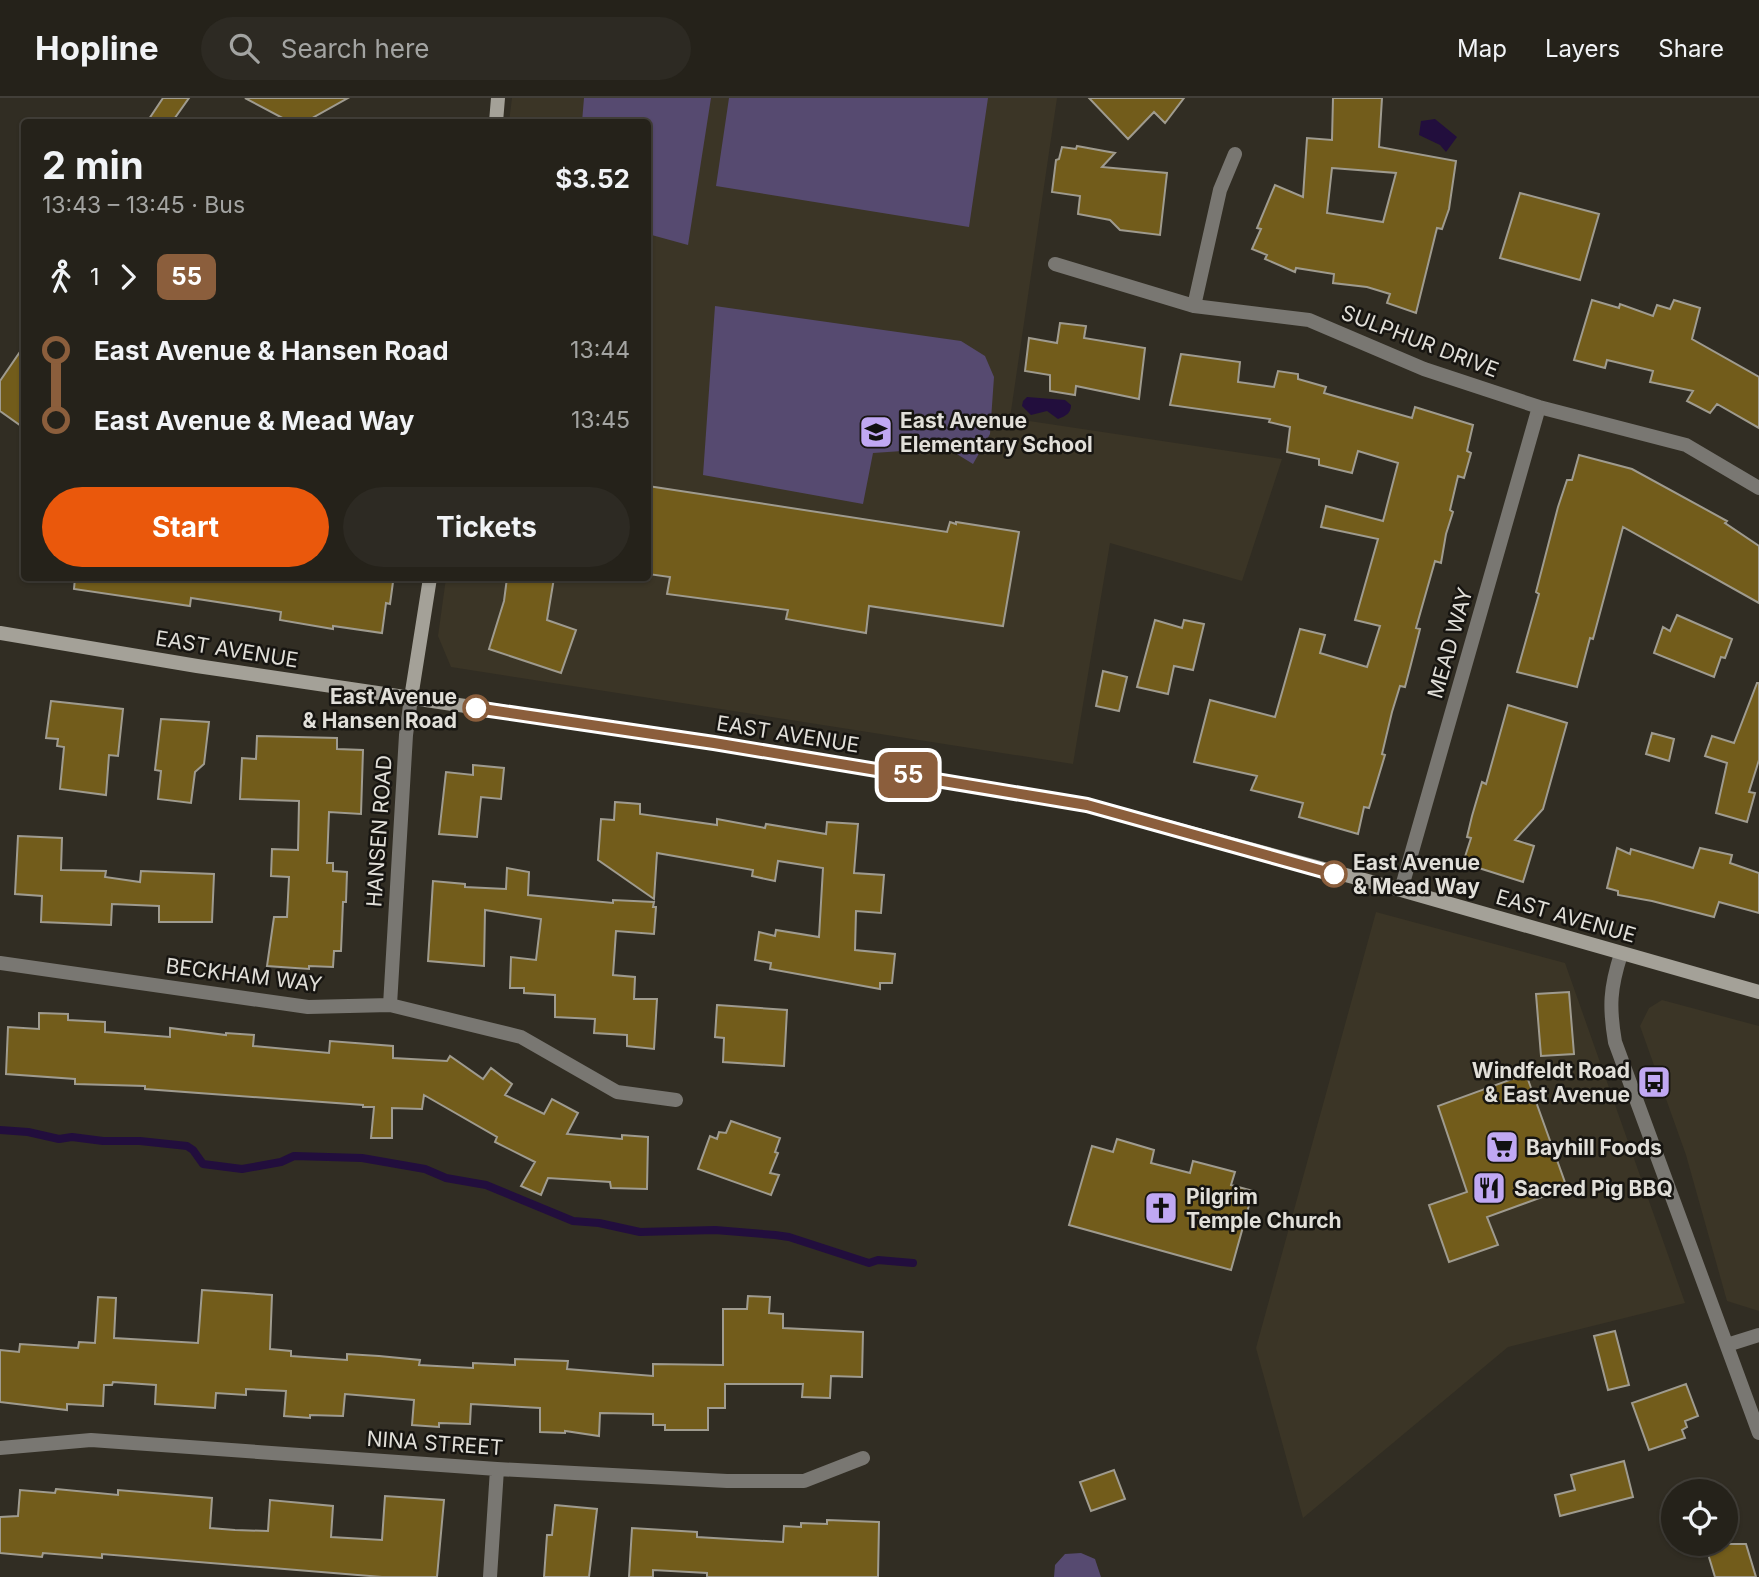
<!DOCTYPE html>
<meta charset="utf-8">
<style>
body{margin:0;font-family:Inter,sans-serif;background:#2d2a23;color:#f1f3f6;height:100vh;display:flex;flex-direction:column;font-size:26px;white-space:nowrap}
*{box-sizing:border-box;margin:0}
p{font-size:23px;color:#a3a4a2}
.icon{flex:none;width:38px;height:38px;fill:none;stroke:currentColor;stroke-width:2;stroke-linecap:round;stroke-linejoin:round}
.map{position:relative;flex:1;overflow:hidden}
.sheet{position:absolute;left:21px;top:21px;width:630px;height:462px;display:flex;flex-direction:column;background:#25221a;border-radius:7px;box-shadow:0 2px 5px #0004,0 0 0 2px #423f39}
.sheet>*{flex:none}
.badge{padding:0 14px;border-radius:10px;font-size:24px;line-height:46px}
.buttons{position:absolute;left:1661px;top:1381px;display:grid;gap:14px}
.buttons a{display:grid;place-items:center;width:77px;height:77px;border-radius:50%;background:#25221a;box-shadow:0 2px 5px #0004,0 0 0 2px #423f39;font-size:35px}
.map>.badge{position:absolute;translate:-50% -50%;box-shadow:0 0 0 4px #fff}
.legs{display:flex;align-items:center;gap:10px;height:77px;padding:0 21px;font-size:23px}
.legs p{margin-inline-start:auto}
.head{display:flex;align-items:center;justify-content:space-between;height:119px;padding:0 21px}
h1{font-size:38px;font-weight:700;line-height:52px}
.primary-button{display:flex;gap:14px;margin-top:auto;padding:14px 21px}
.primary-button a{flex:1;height:80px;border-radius:42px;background:#ea580c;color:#fff;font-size:28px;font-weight:700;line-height:80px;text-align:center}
.primary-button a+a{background:#2d2a23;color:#f1f3f6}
ul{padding:0 21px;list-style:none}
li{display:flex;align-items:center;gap:24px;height:70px;font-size:26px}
li i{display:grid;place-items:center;width:10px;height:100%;margin:0 9px;background:currentColor}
li i::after{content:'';width:18px;height:18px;margin:-9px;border:5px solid;border-radius:50%;background:#25221a}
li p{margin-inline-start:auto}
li:first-child i{background:linear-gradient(#0000 50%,currentColor 0)}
li:last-child i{background:linear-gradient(currentColor 50%,#0000 0)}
header{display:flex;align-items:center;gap:42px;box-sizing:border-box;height:98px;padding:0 35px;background:#25221a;border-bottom:2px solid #423f39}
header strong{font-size:33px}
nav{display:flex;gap:38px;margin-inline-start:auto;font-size:24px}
.search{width:490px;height:63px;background:#2d2a23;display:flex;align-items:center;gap:18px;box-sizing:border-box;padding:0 24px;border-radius:38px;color:#a3a4a2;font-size:26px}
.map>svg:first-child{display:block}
.built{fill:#3b3526}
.green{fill:#564a70}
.water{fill:#220e3d}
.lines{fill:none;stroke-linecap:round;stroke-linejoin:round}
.stream{stroke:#220e3d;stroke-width:8}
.building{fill:#725c1b;stroke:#9f9b8f;stroke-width:2;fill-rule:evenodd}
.street{stroke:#797772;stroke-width:14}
.secondary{stroke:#a4a198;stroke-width:14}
.line-1-casing{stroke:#fff;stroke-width:16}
.line-1{stroke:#8b5e3c;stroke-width:10}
.stop-1-dot{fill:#fff;stroke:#8b5e3c;stroke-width:3.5}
.labels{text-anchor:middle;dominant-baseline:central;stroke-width:5;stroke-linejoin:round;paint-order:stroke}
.street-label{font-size:21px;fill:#e1dfd9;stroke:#171511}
.poi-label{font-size:21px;font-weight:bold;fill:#e1dfd9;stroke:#171511;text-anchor:start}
.stop-label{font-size:21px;font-weight:bold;fill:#e1dfd9;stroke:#171511;text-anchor:end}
</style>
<header>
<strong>Hopline</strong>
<div class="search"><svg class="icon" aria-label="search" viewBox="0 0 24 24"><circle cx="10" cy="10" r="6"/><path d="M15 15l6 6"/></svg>Search here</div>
<nav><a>Map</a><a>Layers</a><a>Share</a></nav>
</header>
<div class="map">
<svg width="1759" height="1479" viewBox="0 0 1759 1479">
<rect width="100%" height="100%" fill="#312d23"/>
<!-- built -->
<path class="built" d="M512,0H1057L1010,320L1282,361L1242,483L1110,445L1073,666L451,569L438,538L446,480H648V24H509Z
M1376,814L1565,865L1685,1205L1508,1249L1303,1420L1256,1250Z
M1662,902L1759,928V1213L1727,1203L1686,1057L1640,928L1649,910Z"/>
<!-- green -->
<path class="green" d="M584,0H711L688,147L648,136V24H582Z
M729,0H988L969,129L716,88Z
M715,208L961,243L985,258L994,279L990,336L973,366L947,350L873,355L863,406L703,377Z
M1081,1455L1095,1461L1101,1479H1054L1055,1467L1065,1456Z"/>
<!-- water -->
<path class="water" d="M1435,21L1457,39L1446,54L1440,47L1419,37L1421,23Z
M1027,299L1065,302L1071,307C1071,315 1066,318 1058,321L1047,313L1031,317L1022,308L1023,303Z"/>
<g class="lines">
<!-- stream -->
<path class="stream" d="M0,1032L28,1034L59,1041L72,1039L103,1043H140L187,1048L193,1052L203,1066L242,1071L281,1064L294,1058L362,1060L425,1071L446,1080L486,1087L573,1123L599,1125L640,1134L715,1132L775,1137L789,1139L869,1165L878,1162L913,1165"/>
</g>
<!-- building -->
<path class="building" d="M163,0H189L172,24H147Z
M245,0H348L305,24H290Z
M1089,0H1184L1165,25L1154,14L1128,41Z
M1333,0H1382L1379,49L1456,63L1449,111L1442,131L1437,130L1416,215L1387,205L1390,196L1367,189L1333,185L1334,176L1296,170L1295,174L1265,161L1267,157L1252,151L1261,131L1257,130L1275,87L1303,99L1307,40L1332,42ZM1332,70L1396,75L1383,124L1327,115Z
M1077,48L1115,55L1102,69L1167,75L1160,137L1120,132L1110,122L1078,116L1080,98L1052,94L1056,62L1059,61L1062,49L1076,51Z
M1520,95L1599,116L1580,182L1500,160Z
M1592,202L1619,210L1620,206L1653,218L1657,207L1670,211L1674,202L1700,210L1692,241L1759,279V330L1717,306L1710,315L1687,303L1693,293L1650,284L1653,273L1607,262L1605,270L1574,262Z
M1060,225L1086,228L1084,240L1145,250L1139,301L1076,288L1075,297L1050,293V277L1025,273L1029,240L1057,245Z
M24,248V330L0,313V283Z
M1181,256L1240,264L1238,284L1274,289L1278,273L1298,276V281L1326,289L1324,295L1412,320L1415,309L1473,327L1467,353L1471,355L1464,380L1458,378L1450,412L1453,414L1446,436L1441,465L1435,463L1416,530L1420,531L1410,570L1405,589L1400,588L1392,614L1382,656L1385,657L1369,710L1364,709L1358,736L1299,719L1303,705L1251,692L1257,678L1194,664L1210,602L1275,619L1300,531L1325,537L1320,555L1367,569L1380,528L1355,522L1378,441L1321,429L1326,408L1383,423L1398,365L1358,353L1352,375L1319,367V361L1287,354L1290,329L1269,324L1270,321L1170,307Z
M1579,357L1632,371L1727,423L1725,425L1759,448V505L1623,429L1593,541L1590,540L1577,589L1517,574L1539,496L1536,494L1558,409L1567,382H1572Z
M648,388L947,434L950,424L956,426V424L1019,434L1003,528L869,508L866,535L786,521L788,512L667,496L670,479L648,476Z
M75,480H386L385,483L393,484L390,506L386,505L382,535L333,528V531L280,522L281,514L191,500L190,508L74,491Z
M507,480H554L547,522L576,532L561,575L489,551L504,503Z
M1677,517L1732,541L1725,560L1721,559L1714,579L1654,555L1663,529L1670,533Z
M1155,522L1182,530L1184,522L1204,526L1193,572L1174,568L1168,596L1137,589Z
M1103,573L1127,579L1119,613L1096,608Z
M1757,585H1759V662L1749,694L1755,695L1747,724L1716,715L1727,665L1705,658L1712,638L1734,645Z
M51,603L123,611L118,658L109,657L106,697L60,691L64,649L57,648L58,641L46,640Z
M1508,607L1567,625L1543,711L1515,742L1534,748L1523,784L1463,765L1471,740L1467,739L1472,718L1482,684L1486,686Z
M161,621L209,624L204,666L195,674L191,705L158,701L161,673L155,672Z
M1652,635L1674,641L1669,663L1646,656Z
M257,638L337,640V651L363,652L361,716L329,714L327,765H333V773L347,774L346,804H343L341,853H334L333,869L309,868V871L267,868L274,819H287L289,779L271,778L272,751L298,752L299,703L240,701L242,660L256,661Z
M473,667L504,670L501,701L481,699L477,739L439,736L446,674L473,677Z
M615,704L640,706V716L717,727V721L765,730L766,726L826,736L827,724L858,726L854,775L884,777L881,815L856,813L855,852L895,856L892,885H880V891L770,871L771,865L755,862L759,834L775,838L776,832L819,839L823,770L778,763L775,783L752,778L753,772L657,755L654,801L598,762L601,721L614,722Z
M18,738L62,740L61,772L106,773L105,779L140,784L141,773L214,776L212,824H159V808L112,806L111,827L41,824L42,798L15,796Z
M1617,750L1630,756L1631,751L1693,770L1700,750L1732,757L1730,765L1759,775V815L1719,804L1714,819L1652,803L1618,797V793L1607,790Z
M507,770L529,774L528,797L613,805V802L654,804L653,809H656L654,836L616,833L613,877L635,879L634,901H657L654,951L627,948V937L594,935L595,921L555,919V897L524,895V890H510L511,859L536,862L541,821L485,812L484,868L428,863L433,783L465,786V789L506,791Z
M1569,894L1574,956L1541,958L1536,896Z
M717,907L787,912L784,968L723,964L724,940L715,939Z
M39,915L68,916V922L105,924V934L170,939V930L226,937V935L254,937L253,948L286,951L329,955L330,943L393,948V960L447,963L450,958L483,981L491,970L512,986L505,997L544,1016L552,1001L578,1015L567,1036L622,1041V1037L648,1039L647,1091L611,1090L610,1084L548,1080L541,1097L521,1088L535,1064L495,1044L497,1039L424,997L422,1011L392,1010V1040H371L374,1009H363V1007L145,991V988L75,986V981L6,976L8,929L39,931Z
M1526,976L1567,1090L1487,1119L1498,1147L1449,1164L1429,1107L1467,1094L1438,1008Z
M731,1023L780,1040L775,1054L778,1055L770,1075L779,1077L771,1097L698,1071L710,1038L717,1041L719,1034L726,1035Z
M1117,1041L1154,1052L1151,1065L1190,1075L1193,1063L1235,1074L1231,1087L1253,1093L1231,1172L1069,1127L1092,1048L1113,1054Z
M202,1192L272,1197L270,1251L291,1253V1258L347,1262V1256L379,1258L420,1262L419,1267L473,1270V1265L515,1267V1261L568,1263L567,1271L653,1278V1266L723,1267V1211H747L748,1198L770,1199L769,1215L783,1216V1230L863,1234L862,1279L831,1278L830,1300L802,1299L803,1286H725V1310H708V1332H665V1327H653V1316L600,1315L599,1338L565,1333V1335L540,1334V1310L471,1306L470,1326L439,1325V1329L412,1327L414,1302L345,1296L343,1318L310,1317V1320L284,1318L286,1293L246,1291V1297L216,1295L215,1310L155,1306L156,1287L113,1284L112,1287H104L103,1308L67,1306V1312L0,1304V1252L19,1254L20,1246L78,1250L79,1244L95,1245L98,1199L116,1200L114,1240L198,1245Z
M1615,1233L1629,1287L1608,1292L1594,1238Z
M1686,1286L1698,1318L1685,1323L1687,1329L1682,1332L1685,1340L1649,1352L1632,1305Z
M1624,1363L1633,1399L1560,1418L1555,1397L1575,1392L1571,1377Z
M1114,1372L1125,1401L1091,1413L1080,1384Z
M56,1391L118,1397V1392L212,1400L210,1430L235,1432L268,1433L270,1402L333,1408L331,1439L382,1442L385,1398L444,1402L437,1479H382L102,1456V1460L43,1455L42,1459L0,1455V1419L18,1418L20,1392L55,1395Z
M555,1407L597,1411L589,1479H544L547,1437H552Z
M827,1422L879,1424L878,1479H707V1475L653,1472V1479H629L632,1430L697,1434V1439L783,1444L784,1428L801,1429V1425L827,1426Z
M1705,1446H1746L1756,1479H1715Z"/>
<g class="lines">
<!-- street -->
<path class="street" d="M1055,166L1194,208L1309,222L1424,271L1539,309L1686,347L1759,390
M1194,208L1220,92L1235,56
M1401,792L1539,309
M1621,856C1610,890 1609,909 1615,944L1759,1335
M0,865L308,909L390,907L521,939L617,994L676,1002
M390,907L406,637L411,600
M1727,1247L1759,1237
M0,1350L91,1342L497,1371L727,1383H804L863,1360
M490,1479L497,1371"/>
<!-- secondary -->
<path class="secondary" d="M496,24L498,0
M0,535L197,568L714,645L1087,707L1401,792L1759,894
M411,600L430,480"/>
</g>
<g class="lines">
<defs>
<path id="line-1" d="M476,610L714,645L1087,707L1334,776"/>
</defs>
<!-- line-1 casing -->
<use href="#line-1" class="line-1-casing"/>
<!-- line-1 -->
<use href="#line-1" class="line-1"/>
</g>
<!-- icons -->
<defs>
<symbol id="school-square" viewBox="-11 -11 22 22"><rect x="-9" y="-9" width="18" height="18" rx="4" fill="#c0a8f3" stroke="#171511"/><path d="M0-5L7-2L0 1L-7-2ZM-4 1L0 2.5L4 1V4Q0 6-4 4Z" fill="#111"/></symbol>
<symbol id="bus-square" viewBox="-11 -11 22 22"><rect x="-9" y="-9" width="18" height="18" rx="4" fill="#c0a8f3" stroke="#171511"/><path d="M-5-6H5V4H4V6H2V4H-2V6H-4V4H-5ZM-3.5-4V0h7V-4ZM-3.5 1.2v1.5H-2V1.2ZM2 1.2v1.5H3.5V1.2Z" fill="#111"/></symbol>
<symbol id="supermarket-square" viewBox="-11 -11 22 22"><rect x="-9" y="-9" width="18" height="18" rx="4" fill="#c0a8f3" stroke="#171511"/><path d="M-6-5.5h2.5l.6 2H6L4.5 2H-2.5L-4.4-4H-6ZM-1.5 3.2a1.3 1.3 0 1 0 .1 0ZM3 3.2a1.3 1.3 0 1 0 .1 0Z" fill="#111"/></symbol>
<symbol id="restaurant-square" viewBox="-11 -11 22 22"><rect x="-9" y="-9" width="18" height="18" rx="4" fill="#c0a8f3" stroke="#171511"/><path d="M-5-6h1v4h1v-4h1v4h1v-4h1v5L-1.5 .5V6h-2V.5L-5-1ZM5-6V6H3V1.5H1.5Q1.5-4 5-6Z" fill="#111"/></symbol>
<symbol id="church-square" viewBox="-11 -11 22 22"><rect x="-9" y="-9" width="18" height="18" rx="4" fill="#c0a8f3" stroke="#171511"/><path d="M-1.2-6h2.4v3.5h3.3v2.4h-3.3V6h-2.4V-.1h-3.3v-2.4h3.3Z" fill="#111"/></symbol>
</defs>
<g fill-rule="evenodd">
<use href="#school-square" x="857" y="315" width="38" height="38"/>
<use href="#bus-square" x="1635" y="965" width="38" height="38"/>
<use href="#supermarket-square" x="1483" y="1030" width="38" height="38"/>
<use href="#restaurant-square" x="1470" y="1071" width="38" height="38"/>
<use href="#church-square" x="1142" y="1091" width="38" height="38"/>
</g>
<!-- markers -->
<g class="stop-1-dot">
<circle cx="476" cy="610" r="12"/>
<circle cx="1334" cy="776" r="12"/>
</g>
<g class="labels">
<!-- street labels -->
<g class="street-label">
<text transform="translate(1420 243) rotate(21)">SULPHUR DRIVE</text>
<text transform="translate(1450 545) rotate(-74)">MEAD WAY</text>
<text transform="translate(227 551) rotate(9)">EAST AVENUE</text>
<text transform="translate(788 636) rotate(9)">EAST AVENUE</text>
<text transform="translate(379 733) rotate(-86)">HANSEN ROAD</text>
<text transform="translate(1566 818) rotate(16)">EAST AVENUE</text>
<text transform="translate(244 877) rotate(7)">BECKHAM WAY</text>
<text transform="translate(435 1345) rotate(4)">NINA STREET</text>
</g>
<!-- poi labels -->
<g class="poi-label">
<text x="900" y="322">East Avenue<tspan x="900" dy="24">Elementary School</tspan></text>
<text x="1630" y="972" text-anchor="end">Windfeldt Road<tspan x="1630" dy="24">&amp; East Avenue</tspan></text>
<text x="1526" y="1049">Bayhill Foods</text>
<text x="1514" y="1090">Sacred Pig BBQ</text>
<text x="1186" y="1098">Pilgrim<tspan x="1186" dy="24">Temple Church</tspan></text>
</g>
<!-- stop labels -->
<g class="stop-label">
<text x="457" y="598">East Avenue<tspan x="457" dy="24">&amp; Hansen Road</tspan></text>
<text x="1353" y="764" text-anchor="start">East Avenue<tspan x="1353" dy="24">&amp; Mead Way</tspan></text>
</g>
</g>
</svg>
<div class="buttons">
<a><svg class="icon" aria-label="locate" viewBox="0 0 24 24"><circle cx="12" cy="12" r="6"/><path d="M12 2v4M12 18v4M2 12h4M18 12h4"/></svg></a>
</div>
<b class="badge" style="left:908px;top:677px;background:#8b5e3c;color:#fff">55</b>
<section class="sheet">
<div class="head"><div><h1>2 min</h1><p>13:43 – 13:45 · Bus</p></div><b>$3.52</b></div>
<div class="legs"><svg class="icon" aria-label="walk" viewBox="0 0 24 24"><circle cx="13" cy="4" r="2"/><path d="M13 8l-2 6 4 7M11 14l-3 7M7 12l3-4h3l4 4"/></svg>1<svg class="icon" aria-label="forward" viewBox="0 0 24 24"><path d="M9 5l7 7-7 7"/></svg><b class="badge" style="background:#8b5e3c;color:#fff">55</b></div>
<ul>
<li><i style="color:#8b5e3c"></i><b>East Avenue &amp; Hansen Road</b><p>13:44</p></li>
<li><i style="color:#8b5e3c"></i><b>East Avenue &amp; Mead Way</b><p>13:45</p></li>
</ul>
<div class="primary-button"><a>Start</a><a>Tickets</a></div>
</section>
</div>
